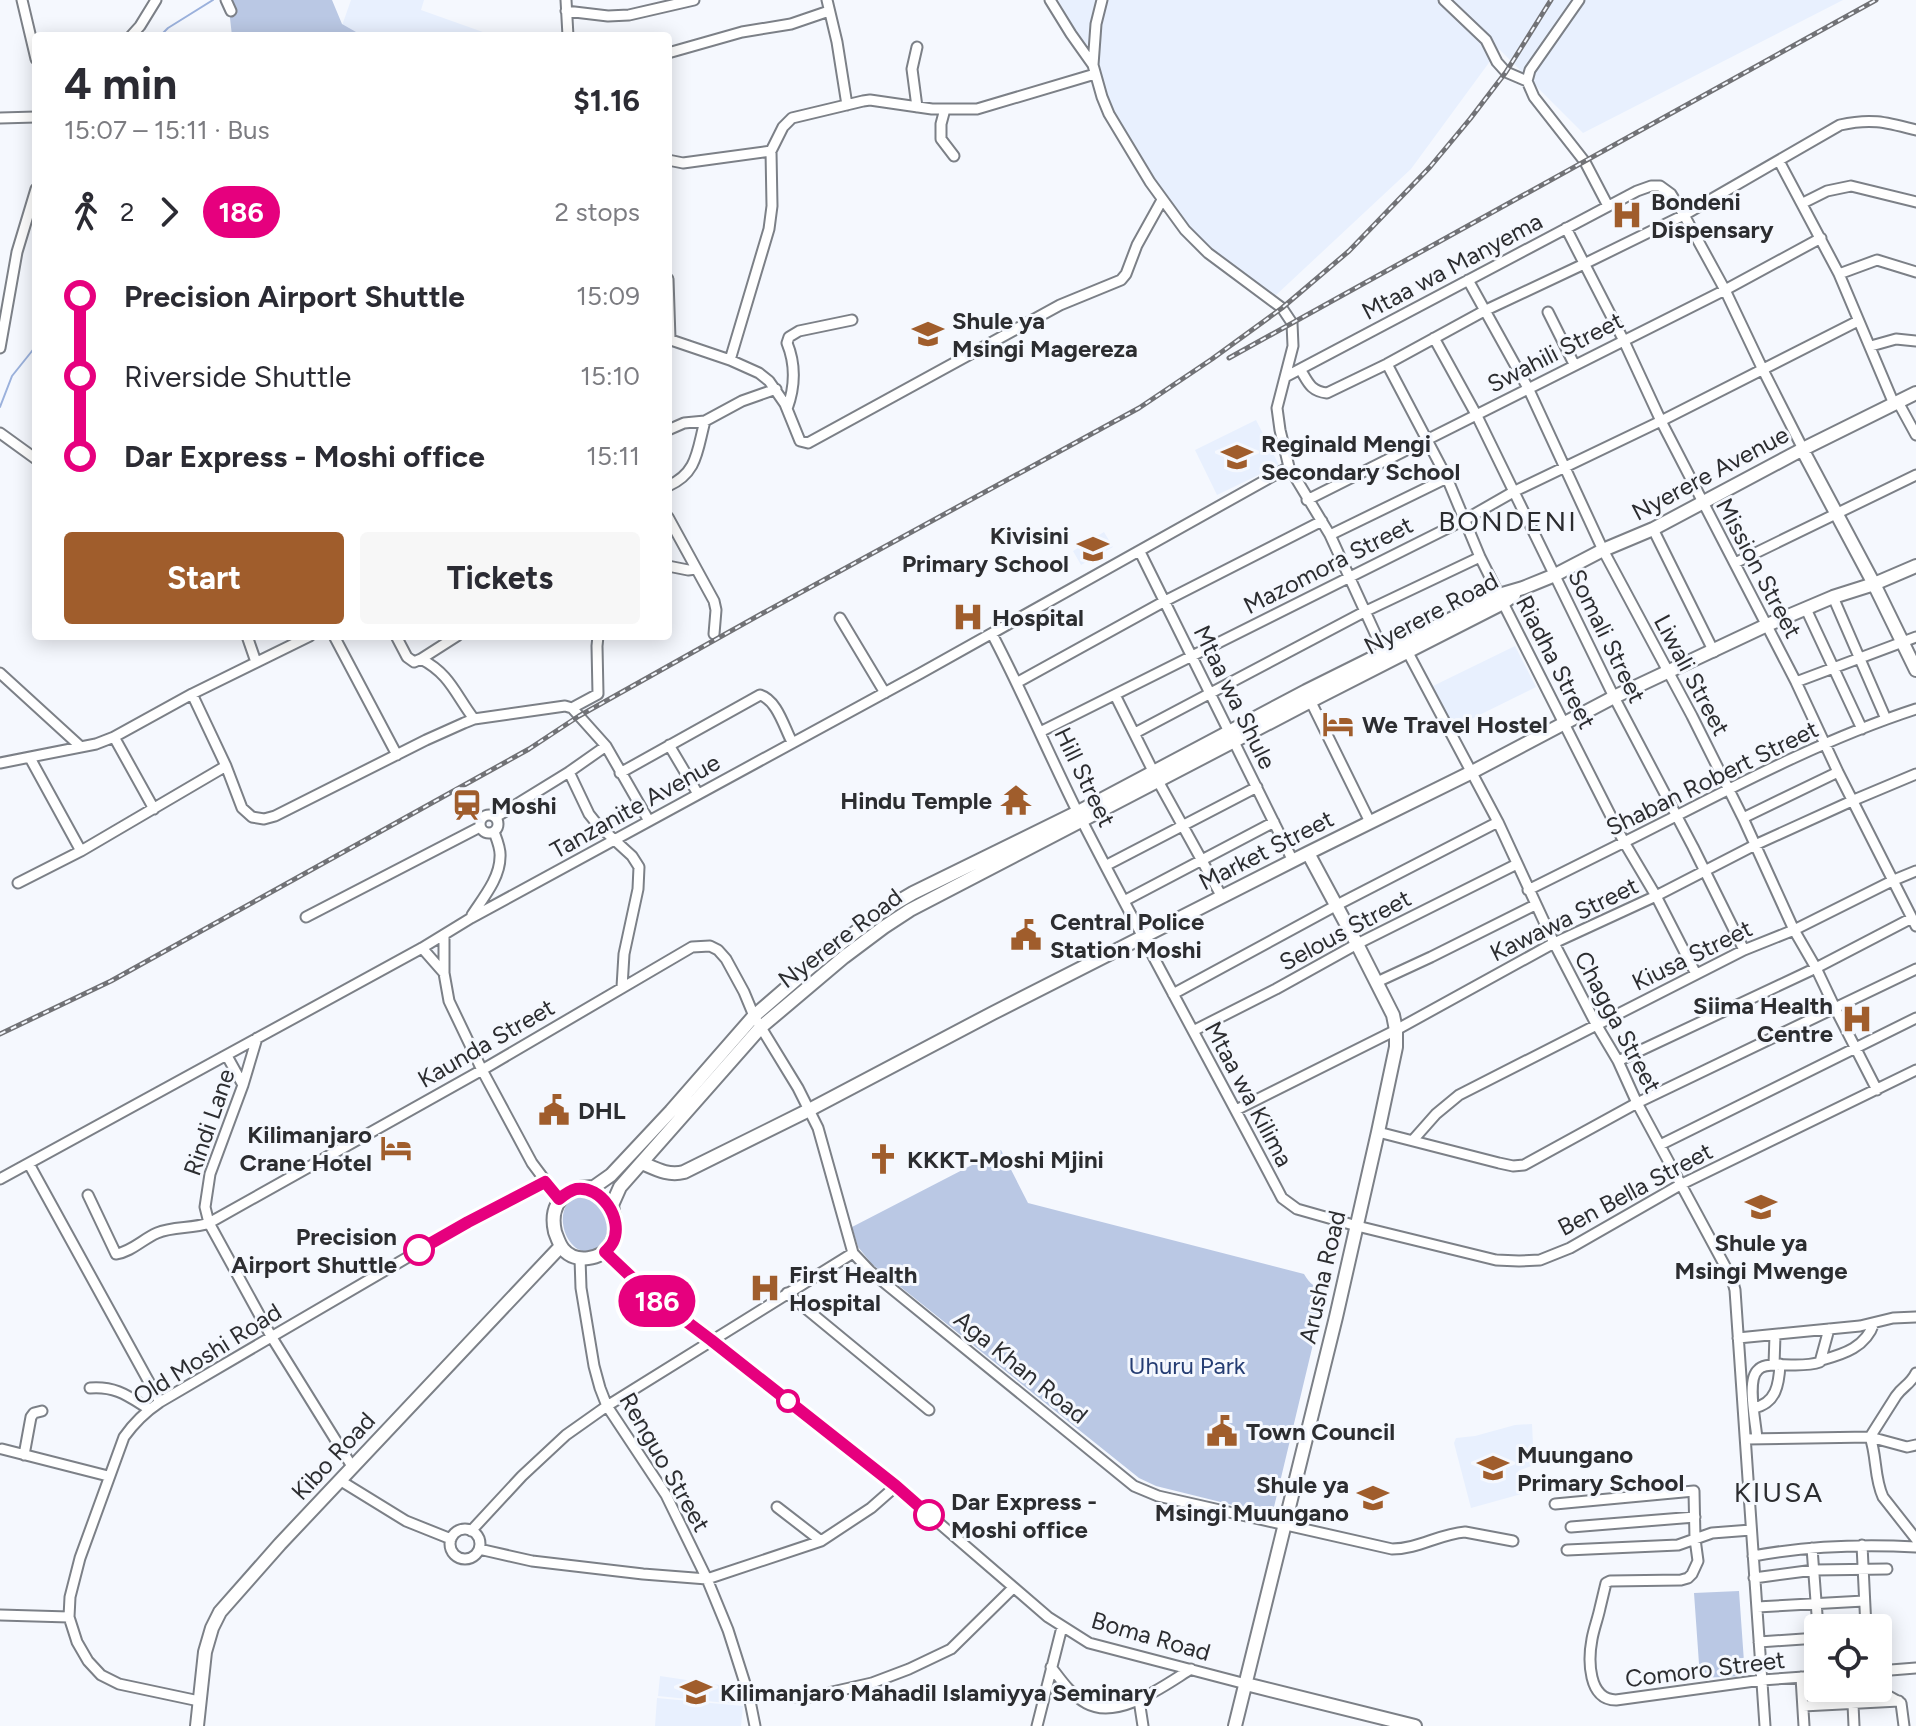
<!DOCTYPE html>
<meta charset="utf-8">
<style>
body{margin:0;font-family:Figtree,sans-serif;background:#f7f7f7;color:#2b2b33;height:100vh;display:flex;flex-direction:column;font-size:30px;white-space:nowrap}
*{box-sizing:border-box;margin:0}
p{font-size:26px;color:#7c7c81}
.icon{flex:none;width:44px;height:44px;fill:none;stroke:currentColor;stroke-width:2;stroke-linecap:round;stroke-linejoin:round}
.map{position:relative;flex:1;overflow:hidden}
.panel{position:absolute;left:32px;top:32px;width:640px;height:608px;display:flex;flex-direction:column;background:#fff;border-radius:8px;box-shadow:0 4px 20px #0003}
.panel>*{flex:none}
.badge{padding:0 16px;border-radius:26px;font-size:28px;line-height:52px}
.fabs{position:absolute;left:1804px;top:1614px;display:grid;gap:16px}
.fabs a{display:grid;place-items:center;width:88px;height:88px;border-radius:8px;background:#fff;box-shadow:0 4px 20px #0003;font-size:40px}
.map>.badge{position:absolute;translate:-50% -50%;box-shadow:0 0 0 4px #fff}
.legs{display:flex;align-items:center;gap:12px;height:88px;padding:0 32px;font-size:26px}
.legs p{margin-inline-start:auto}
.summary{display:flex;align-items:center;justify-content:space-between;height:136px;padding:0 32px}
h1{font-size:44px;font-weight:700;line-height:60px}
.button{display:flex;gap:16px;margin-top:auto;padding:16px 32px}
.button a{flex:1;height:92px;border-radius:8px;background:#a05d2c;color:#fff;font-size:32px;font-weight:700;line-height:92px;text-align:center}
.button a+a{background:#f7f7f7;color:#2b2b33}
ul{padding:0 32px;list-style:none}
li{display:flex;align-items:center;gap:28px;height:80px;font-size:30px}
li i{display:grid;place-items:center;width:12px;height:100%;margin:0 10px;background:currentColor}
li i::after{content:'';width:20px;height:20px;margin:-10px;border:6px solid;border-radius:50%;background:#fff}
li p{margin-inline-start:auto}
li:first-child i{background:linear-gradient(#0000 50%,currentColor 0)}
li:last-child i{background:linear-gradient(currentColor 50%,#0000 0)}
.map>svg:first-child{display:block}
.built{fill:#e8f0fe}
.green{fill:#bac8e4}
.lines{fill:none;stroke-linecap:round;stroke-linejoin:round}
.stream{stroke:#9bb1dc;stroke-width:2}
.street-casing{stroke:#7c8087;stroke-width:13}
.secondary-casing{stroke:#7c8087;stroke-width:16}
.street{stroke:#fff;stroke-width:9}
.secondary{stroke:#fff;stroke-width:12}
.rail-casing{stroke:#717276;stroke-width:5}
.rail{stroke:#f5f8fe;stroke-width:2;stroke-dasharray:6;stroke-linecap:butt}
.line-1-casing{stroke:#fff;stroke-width:18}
.line-1{stroke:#e6007e;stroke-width:12}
.stop-1-dot{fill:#fff;stroke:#e6007e;stroke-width:4}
.labels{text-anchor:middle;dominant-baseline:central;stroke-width:6;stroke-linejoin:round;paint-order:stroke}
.poi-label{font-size:24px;font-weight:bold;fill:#2c2d30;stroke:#f5f8fe;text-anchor:start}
.street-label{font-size:24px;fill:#2c2d30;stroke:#f5f8fe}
.stop-label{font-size:24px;font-weight:bold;fill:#2c2d30;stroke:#f5f8fe;text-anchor:end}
.park-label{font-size:24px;fill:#253d73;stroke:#f5f8fe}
.quarter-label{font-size:28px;letter-spacing:2px;fill:#2c2d30;stroke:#f5f8fe}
</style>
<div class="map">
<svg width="1916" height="1726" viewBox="0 0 1916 1726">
<rect width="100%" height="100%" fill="#f5f8fe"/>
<!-- built -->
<path class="built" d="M351,0H424L421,10L494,36H345L339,34Z
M1058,0H1843L1583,133L1499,49L1411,169L1275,296L1253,284L1193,231L1158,184L1111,109L1099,72L1081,45Z
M1256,420L1279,465L1217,495L1195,450Z
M1104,532L1113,547L1081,565L1073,551Z
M1515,646L1536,687L1453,728L1433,686Z
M1532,1424L1534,1465L1518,1471L1525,1493L1471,1508L1454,1443L1456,1438L1475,1436L1515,1425Z
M660,1676L733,1687L736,1704L658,1696Z
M657,1698L743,1706L741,1726H655Z"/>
<!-- green -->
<path class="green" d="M228,0H332L342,24L363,36H232Z
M1001,1150L1028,1203L1304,1274C1310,1284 1315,1288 1326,1290L1274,1507L1261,1512L1156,1486L1139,1478L872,1264L858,1247L852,1227Z
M583,1195C587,1196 592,1198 595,1200C608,1208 613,1232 604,1244C600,1250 600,1249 594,1251C570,1258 555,1222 567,1204C571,1198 577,1197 583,1195Z
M1739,1591L1745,1676L1700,1678L1694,1593Z"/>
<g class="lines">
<!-- stream -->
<path class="stream" d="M160,36L168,28L213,0
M0,407L12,376L36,346"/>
<defs>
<path id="street" d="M22,0L36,59
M226,0L231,11
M566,0L568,36
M827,0L837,42L847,105
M1050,0L1071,34L1093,65
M1102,0L1096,24L1093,65L1102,97L1109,114L1150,182L1185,230L1208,253L1282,308L1292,323L1293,346L1277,408L1280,430L1289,467L1330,535L1386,657
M1444,0L1486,40L1497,62L1506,72L1527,81
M1579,0L1530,70L1527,81L1534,97L1585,162L1608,206
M566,11L608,16L629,15L694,0
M131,36L140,26L156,0
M668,53L742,32L791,24L829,11
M917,107L912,69L917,47
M945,109L941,124V139L954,156
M0,118L36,117
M668,160L683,163L771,151L783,127L792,118L863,101L870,100L932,109H977L1095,74
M1779,161L1839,274L1894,404
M1803,203L1827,191L1851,186L1916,202
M1566,228L1623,339L1661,421L1796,682L1838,772L1916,926
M1839,274L1877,260L1916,272
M668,279L670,339
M1468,280L1528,388L1603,550L1692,716L1743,818L1794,930L1816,968L1835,1008L1877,1090
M1548,312L1574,364
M1434,338L1477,416L1614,697L1693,847L1744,950
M668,339L730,360L759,373L769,381L785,404L800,441L808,443L1060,305L1121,280L1126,274L1137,245L1162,200
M1871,346L1896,339L1916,341
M0,348L17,252L36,189
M730,360L769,229L772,206L771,151
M1387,364L1447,478L1480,557L1503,603L1624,842L1656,896L1696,974
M1300,369C1308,382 1310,391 1327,393L1387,364L1484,311L1584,264L1684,215L1840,125C1871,118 1885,122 1916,130
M1287,376L1637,191L1651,186H1660L1671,194L1684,215L1725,290L1763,370L1803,449
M1898,402L1916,435
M787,409C795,387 796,365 787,343L789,337L799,331L852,320
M668,430L684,423L705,421L742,401L776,389
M0,433L36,459
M668,486C698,473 697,450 705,421
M1307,500L1725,290L1821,238
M668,517L714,601L716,610L714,634
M1653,529L1714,652
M1330,535L1447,478
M1140,552L1293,861
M1735,563L1916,475
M668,566L688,570L696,569
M1833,597L1886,719
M1806,609L1862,729
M840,618L885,693
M992,634C1023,693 1049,755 1079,815C1145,944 1215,1070 1282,1198L1297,1209L1357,1226L1496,1260L1519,1261L1540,1260L1570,1248L1680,1185L1916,1070
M247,636L256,662
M334,636L397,755
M396,636L407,657L414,662L421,659C450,674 455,694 474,719
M1405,647L1498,822L1554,943L1596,1024L1618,1061L1637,1103L1732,1279L1735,1290L1765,1726
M421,659L457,636
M0,673L81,747
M1018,682L1165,601L1322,521
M1796,682L1916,637
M192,694L226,766L242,808L252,817L264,819L275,816L426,740L464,723L474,719L565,706L572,708L606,746L649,821
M1115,695L1158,781L1222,897
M1308,696L1370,822
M572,708L598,694L597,646L598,636
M1040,732L1466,519L1515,491L1661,421L1858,321
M1135,733L1364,612L1480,557
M114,737L154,809
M669,745L698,794
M30,758L81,851
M0,763L96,744L114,737L192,694L310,636
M569,772L589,814L597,824L632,856L639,867L638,889L624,954L622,987
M620,773L760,695C777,700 784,727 792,742
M480 824a9 9 0 1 1 18 0a9 9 0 1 1-18 0Z
M496,817L569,772L606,746
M1743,818L1838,772
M1107,865L1257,787
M18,883L81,851L226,766
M1528,890C1578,865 1627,841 1676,816C1754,776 1833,736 1916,709
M1124,901L1274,822
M472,915C483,898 500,878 500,857C501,849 497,840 494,832
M306,917L480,827
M444,935V973L449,1001L482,1070L532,1163L559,1199
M422,948L444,973
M1377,982L1431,957L1535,905
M1173,994L1337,905L1498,822
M1193,1031L1276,989L1357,944L1517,864
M257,1038L243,1085L210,1174L205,1207L209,1223L271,1336L353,1468
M227,1056L243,1085
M1618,1061L1816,968L1912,918
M1236,1110L1396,1030L1554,943L1656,896L1755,845L1854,800L1916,774
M1378,1132L1499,1163L1513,1166L1524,1165L1637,1103L1916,969
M1413,1140L1436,1114L1459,1095L1744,950L1794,930L1894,880L1916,871
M1660,1145L1916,1018
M29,1164L160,1402
M0,1179L422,948L471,918L921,673L1289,467
M88,1195L116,1254C131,1252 143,1239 157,1233C173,1226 192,1229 209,1223L482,1070L692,947L710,946L718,950L726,959L744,992L754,1016L798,1088L818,1128L853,1253L870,1271L1134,1486L1158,1496L1392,1549C1418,1549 1439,1534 1465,1532L1513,1541
M605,1252L646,1291L711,1340L896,1486L1048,1617L1089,1643L1246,1684
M580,1258L581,1288L594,1366L600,1388L607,1406L666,1495L707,1579L728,1630L749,1696L755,1726
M787,1293L929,1410
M1738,1338L1860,1326L1893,1318L1916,1317
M1822,1360C1844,1354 1866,1347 1874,1323
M1774,1365L1775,1335
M1916,1373C1910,1385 1903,1386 1896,1396L1870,1437C1877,1456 1874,1478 1883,1497L1916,1539
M90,1388C116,1386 128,1396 149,1409
M1754,1408C1776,1403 1779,1385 1780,1364
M1746,1439L1870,1437L1907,1447L1916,1445
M1757,1439C1756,1423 1746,1380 1758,1370C1762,1365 1770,1365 1776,1365C1791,1364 1806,1367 1820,1362L1829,1329
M2,1449L108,1476
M24,1455L31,1417L34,1413L42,1411
M341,1481L406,1521L451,1539
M1555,1504L1694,1491L1695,1539L1698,1561L1692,1574L1688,1578L1681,1580L1610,1581L1606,1583C1604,1591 1602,1600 1600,1608C1598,1618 1594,1628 1592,1639C1588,1660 1588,1700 1616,1700L1762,1680L1818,1676
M777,1507L821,1541
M1571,1527L1695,1517
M450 1544a15 15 0 1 1 30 0a15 15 0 1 1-30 0Z
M471,1531L522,1476L566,1435L607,1406L853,1253
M1862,1545L1866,1628
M1812,1548L1818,1628
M479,1549L532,1561L643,1574L707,1579L821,1541L871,1508L896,1486
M1567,1550L1678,1545L1712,1533L1751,1530
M1753,1556C1807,1546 1861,1544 1916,1547
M1754,1578L1814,1570L1887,1569
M1757,1607L1864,1601
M0,1615L69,1617
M1759,1642L1818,1638
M1051,1667C1061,1680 1071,1695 1086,1703C1118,1721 1165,1685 1191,1669
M1878,1671L1916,1668
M1801,1677L1804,1726
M1878,1686L1883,1693L1901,1703L1904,1726
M1821,1688L1822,1705
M749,1696L810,1697L872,1683L909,1669L951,1649L1013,1588
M1139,1700L1143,1726
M199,1701L119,1684L101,1675L88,1661L77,1642L69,1617L70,1597L80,1558L124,1437C134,1423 145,1412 160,1402L468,1222L545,1182
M1853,1704L1854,1726
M1803,1706L1899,1701
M1037,1726L1062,1627"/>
<path id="secondary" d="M1802,449L1874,584L1916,670
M642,1163C656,1169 668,1176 684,1172L809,1110L993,1013L1308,853L1472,772L1614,697L1767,625L1833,597L1874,584L1916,566
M579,1188L594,1187L611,1175L671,1111L754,1016L813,965L884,910L913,893L1078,812L1306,691L1499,595L1523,588L1555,575L1603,550L1653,529L1803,449L1916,393
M579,1188C583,1189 587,1189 591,1191C610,1198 622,1226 611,1244C602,1260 575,1264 563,1249C559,1244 557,1237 555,1232C550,1210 558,1195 579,1188Z
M614,1218L612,1205L620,1187L761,1027L844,957L884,927L910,910L1311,701L1503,603L1514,595
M1246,1684L1415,1726
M197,1726L205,1652L212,1628L220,1612L280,1544L561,1246
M1235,1726L1336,1317L1378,1132L1396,1047V1030L1393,1015L1357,944L1308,853"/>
</defs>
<!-- street casing -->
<use href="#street" class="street-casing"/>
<!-- secondary casing -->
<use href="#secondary" class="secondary-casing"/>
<!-- street -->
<use href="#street" class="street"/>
<!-- secondary -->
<use href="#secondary" class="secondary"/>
<defs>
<path id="rail" d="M1229,358L1876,0
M0,1034L111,981L529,749L579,716L763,613L1139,408L1212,359L1282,308L1349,251L1430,167L1470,119L1506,72L1551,0"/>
</defs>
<!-- rail casing -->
<use href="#rail" class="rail-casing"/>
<!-- rail -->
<use href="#rail" class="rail"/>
</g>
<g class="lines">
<defs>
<path id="line-1" d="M419,1250L468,1222L545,1182L559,1199C564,1195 569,1191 576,1189C601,1185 624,1219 613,1242C611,1246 608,1249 605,1252L646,1291L711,1340L896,1486L929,1515"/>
</defs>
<!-- line-1 casing -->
<use href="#line-1" class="line-1-casing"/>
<!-- line-1 -->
<use href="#line-1" class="line-1"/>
</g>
<!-- icons -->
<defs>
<symbol id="hospital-bare" viewBox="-9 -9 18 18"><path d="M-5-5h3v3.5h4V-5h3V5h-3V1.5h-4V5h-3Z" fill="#a05d2c" stroke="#f5f8fe" stroke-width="2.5" paint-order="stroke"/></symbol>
<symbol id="school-bare" viewBox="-9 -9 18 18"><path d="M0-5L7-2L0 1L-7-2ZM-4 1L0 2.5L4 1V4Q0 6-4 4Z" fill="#a05d2c" stroke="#f5f8fe" stroke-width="2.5" paint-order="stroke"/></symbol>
<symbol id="hotel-bare" viewBox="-9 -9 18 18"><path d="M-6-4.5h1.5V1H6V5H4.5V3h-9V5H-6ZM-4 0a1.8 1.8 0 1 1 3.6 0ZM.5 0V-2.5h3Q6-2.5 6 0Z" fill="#a05d2c" stroke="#f5f8fe" stroke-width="2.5" paint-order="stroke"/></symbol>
<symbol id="temple-bare" viewBox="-9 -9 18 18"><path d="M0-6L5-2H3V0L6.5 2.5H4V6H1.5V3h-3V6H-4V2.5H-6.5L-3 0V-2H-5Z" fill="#a05d2c" stroke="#f5f8fe" stroke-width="2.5" paint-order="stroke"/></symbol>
<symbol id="station-bare" viewBox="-9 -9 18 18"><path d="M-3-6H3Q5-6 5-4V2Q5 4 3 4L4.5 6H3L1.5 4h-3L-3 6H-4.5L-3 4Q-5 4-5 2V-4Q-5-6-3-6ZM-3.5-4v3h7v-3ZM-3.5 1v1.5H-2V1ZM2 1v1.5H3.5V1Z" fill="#a05d2c" stroke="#f5f8fe" stroke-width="2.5" paint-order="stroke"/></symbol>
<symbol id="civic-bare" viewBox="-9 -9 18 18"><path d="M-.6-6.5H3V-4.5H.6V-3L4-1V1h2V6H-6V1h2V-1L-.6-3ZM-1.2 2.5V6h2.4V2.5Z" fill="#a05d2c" stroke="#f5f8fe" stroke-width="2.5" paint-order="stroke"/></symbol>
<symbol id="church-bare" viewBox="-9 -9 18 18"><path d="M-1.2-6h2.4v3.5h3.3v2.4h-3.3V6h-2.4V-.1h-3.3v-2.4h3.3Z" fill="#a05d2c" stroke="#f5f8fe" stroke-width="2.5" paint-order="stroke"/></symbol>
</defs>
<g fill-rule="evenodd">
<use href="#hospital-bare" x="1605" y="193" width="44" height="44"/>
<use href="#school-bare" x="906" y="312" width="44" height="44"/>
<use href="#school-bare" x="1215" y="435" width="44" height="44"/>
<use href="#school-bare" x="1071" y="527" width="44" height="44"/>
<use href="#hospital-bare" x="946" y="595" width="44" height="44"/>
<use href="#hotel-bare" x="1316" y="702" width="44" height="44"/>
<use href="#temple-bare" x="994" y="778" width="44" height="44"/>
<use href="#station-bare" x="445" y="783" width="44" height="44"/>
<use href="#civic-bare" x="1004" y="913" width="44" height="44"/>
<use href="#hospital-bare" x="1835" y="997" width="44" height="44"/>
<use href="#civic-bare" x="532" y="1088" width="44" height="44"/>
<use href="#hotel-bare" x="374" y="1126" width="44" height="44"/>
<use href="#church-bare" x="861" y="1137" width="44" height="44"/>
<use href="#school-bare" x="1739" y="1185" width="44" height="44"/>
<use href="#hospital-bare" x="743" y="1266" width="44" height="44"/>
<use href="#civic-bare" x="1200" y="1409" width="44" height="44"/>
<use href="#school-bare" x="1471" y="1446" width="44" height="44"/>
<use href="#school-bare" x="1351" y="1476" width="44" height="44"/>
<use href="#school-bare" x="674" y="1670" width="44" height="44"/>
</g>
<!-- markers -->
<g class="stop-1-dot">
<circle cx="419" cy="1250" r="14"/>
<circle cx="788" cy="1401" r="10"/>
<circle cx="929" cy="1515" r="14"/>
</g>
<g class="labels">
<!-- poi labels -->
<g class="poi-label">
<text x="1651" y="201">Bondeni<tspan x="1651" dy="28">Dispensary</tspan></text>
<text x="952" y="320">Shule ya<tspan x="952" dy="28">Msingi Magereza</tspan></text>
<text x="1261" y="443">Reginald Mengi<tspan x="1261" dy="28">Secondary School</tspan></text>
<text x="1069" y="535" text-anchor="end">Kivisini<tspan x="1069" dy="28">Primary School</tspan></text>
<text x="992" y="617">Hospital</text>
<text x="1362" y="724">We Travel Hostel</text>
<text x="992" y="800" text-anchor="end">Hindu Temple</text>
<text x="491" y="805">Moshi</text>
<text x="1050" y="921">Central Police<tspan x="1050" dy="28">Station Moshi</tspan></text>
<text x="1833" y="1005" text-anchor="end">Siima Health<tspan x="1833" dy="28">Centre</tspan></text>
<text x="578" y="1110">DHL</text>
<text x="372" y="1134" text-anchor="end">Kilimanjaro<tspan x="372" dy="28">Crane Hotel</tspan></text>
<text x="907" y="1159">KKKT-Moshi Mjini</text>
<text x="1761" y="1242" text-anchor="middle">Shule ya<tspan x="1761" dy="28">Msingi Mwenge</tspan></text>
<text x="789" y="1274">First Health<tspan x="789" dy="28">Hospital</tspan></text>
<text x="1246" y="1431">Town Council</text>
<text x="1517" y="1454">Muungano<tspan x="1517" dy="28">Primary School</tspan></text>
<text x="1349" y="1484" text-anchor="end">Shule ya<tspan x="1349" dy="28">Msingi Muungano</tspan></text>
<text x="720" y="1692">Kilimanjaro Mahadil Islamiyya Seminary</text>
</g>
<!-- street labels -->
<g class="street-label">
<text transform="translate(1452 266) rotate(-28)">Mtaa wa Manyema</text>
<text transform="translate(1555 352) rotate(-27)">Swahili Street</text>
<text transform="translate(1710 473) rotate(-28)">Nyerere Avenue</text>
<text transform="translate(1328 565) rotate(-27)">Mazomora Street</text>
<text transform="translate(1759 568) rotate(62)">Mission Street</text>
<text transform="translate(1431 613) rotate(-28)">Nyerere Road</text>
<text transform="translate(1607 636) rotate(64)">Somali Street</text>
<text transform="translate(1556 662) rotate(63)">Riadha Street</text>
<text transform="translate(1692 675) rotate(62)">Liwali Street</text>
<text transform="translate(1235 697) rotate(64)">Mtaa wa Shule</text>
<text transform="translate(1085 777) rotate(64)">Hill Street</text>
<text transform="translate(1712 778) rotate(-26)">Shaban Robert Street</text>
<text transform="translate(635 806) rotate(-29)">Tanzanite Avenue</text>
<text transform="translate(1266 850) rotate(-27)">Market Street</text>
<text transform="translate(1564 919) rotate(-26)">Kawawa Street</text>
<text transform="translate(1345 930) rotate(-28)">Selous Street</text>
<text transform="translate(840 938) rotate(-37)">Nyerere Road</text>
<text transform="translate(1692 955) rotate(-26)">Kiusa Street</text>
<text transform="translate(1618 1022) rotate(62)">Chagga Street</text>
<text transform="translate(486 1043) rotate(-30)">Kaunda Street</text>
<text transform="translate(1249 1094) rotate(62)">Mtaa wa Kilima</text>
<text transform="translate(209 1122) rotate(-71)">Rindi Lane</text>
<text transform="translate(1635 1189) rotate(-28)">Ben Bella Street</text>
<text transform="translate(1322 1277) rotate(-77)">Arusha Road</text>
<text transform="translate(207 1354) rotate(-32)">Old Moshi Road</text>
<text transform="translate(1021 1367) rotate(39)">Aga Khan Road</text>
<text transform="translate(333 1456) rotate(-47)">Kibo Road</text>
<text transform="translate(665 1462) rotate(60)">Renguo Street</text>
<text transform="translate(1151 1636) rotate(16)">Boma Road</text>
<text transform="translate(1705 1669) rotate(-7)">Comoro Street</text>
</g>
<!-- stop labels -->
<g class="stop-label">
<text x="397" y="1236">Precision<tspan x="397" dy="28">Airport Shuttle</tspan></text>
<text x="951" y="1501" text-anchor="start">Dar Express -<tspan x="951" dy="28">Moshi office</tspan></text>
</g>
<!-- park labels -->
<g class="park-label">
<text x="1187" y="1365">Uhuru Park</text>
</g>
<!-- quarter labels -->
<g class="quarter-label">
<text x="1508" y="521">BONDENI</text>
<text x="1779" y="1492">KIUSA</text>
</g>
</g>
</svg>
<div class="fabs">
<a><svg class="icon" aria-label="locate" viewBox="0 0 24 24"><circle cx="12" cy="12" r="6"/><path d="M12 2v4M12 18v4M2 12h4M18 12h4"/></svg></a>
</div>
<b class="badge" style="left:657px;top:1301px;background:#e6007e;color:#fff">186</b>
<section class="panel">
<div class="summary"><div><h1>4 min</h1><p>15:07 – 15:11 · Bus</p></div><b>$1.16</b></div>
<div class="legs"><svg class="icon" aria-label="walk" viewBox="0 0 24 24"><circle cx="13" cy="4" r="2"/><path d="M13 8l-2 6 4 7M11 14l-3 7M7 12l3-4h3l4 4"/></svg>2<svg class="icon" aria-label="forward" viewBox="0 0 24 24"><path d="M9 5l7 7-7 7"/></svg><b class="badge" style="background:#e6007e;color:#fff">186</b><p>2 stops</p></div>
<ul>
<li><i style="color:#e6007e"></i><b>Precision Airport Shuttle</b><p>15:09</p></li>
<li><i style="color:#e6007e"></i><span>Riverside Shuttle</span><p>15:10</p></li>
<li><i style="color:#e6007e"></i><b>Dar Express - Moshi office</b><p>15:11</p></li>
</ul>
<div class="button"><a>Start</a><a>Tickets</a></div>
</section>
</div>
